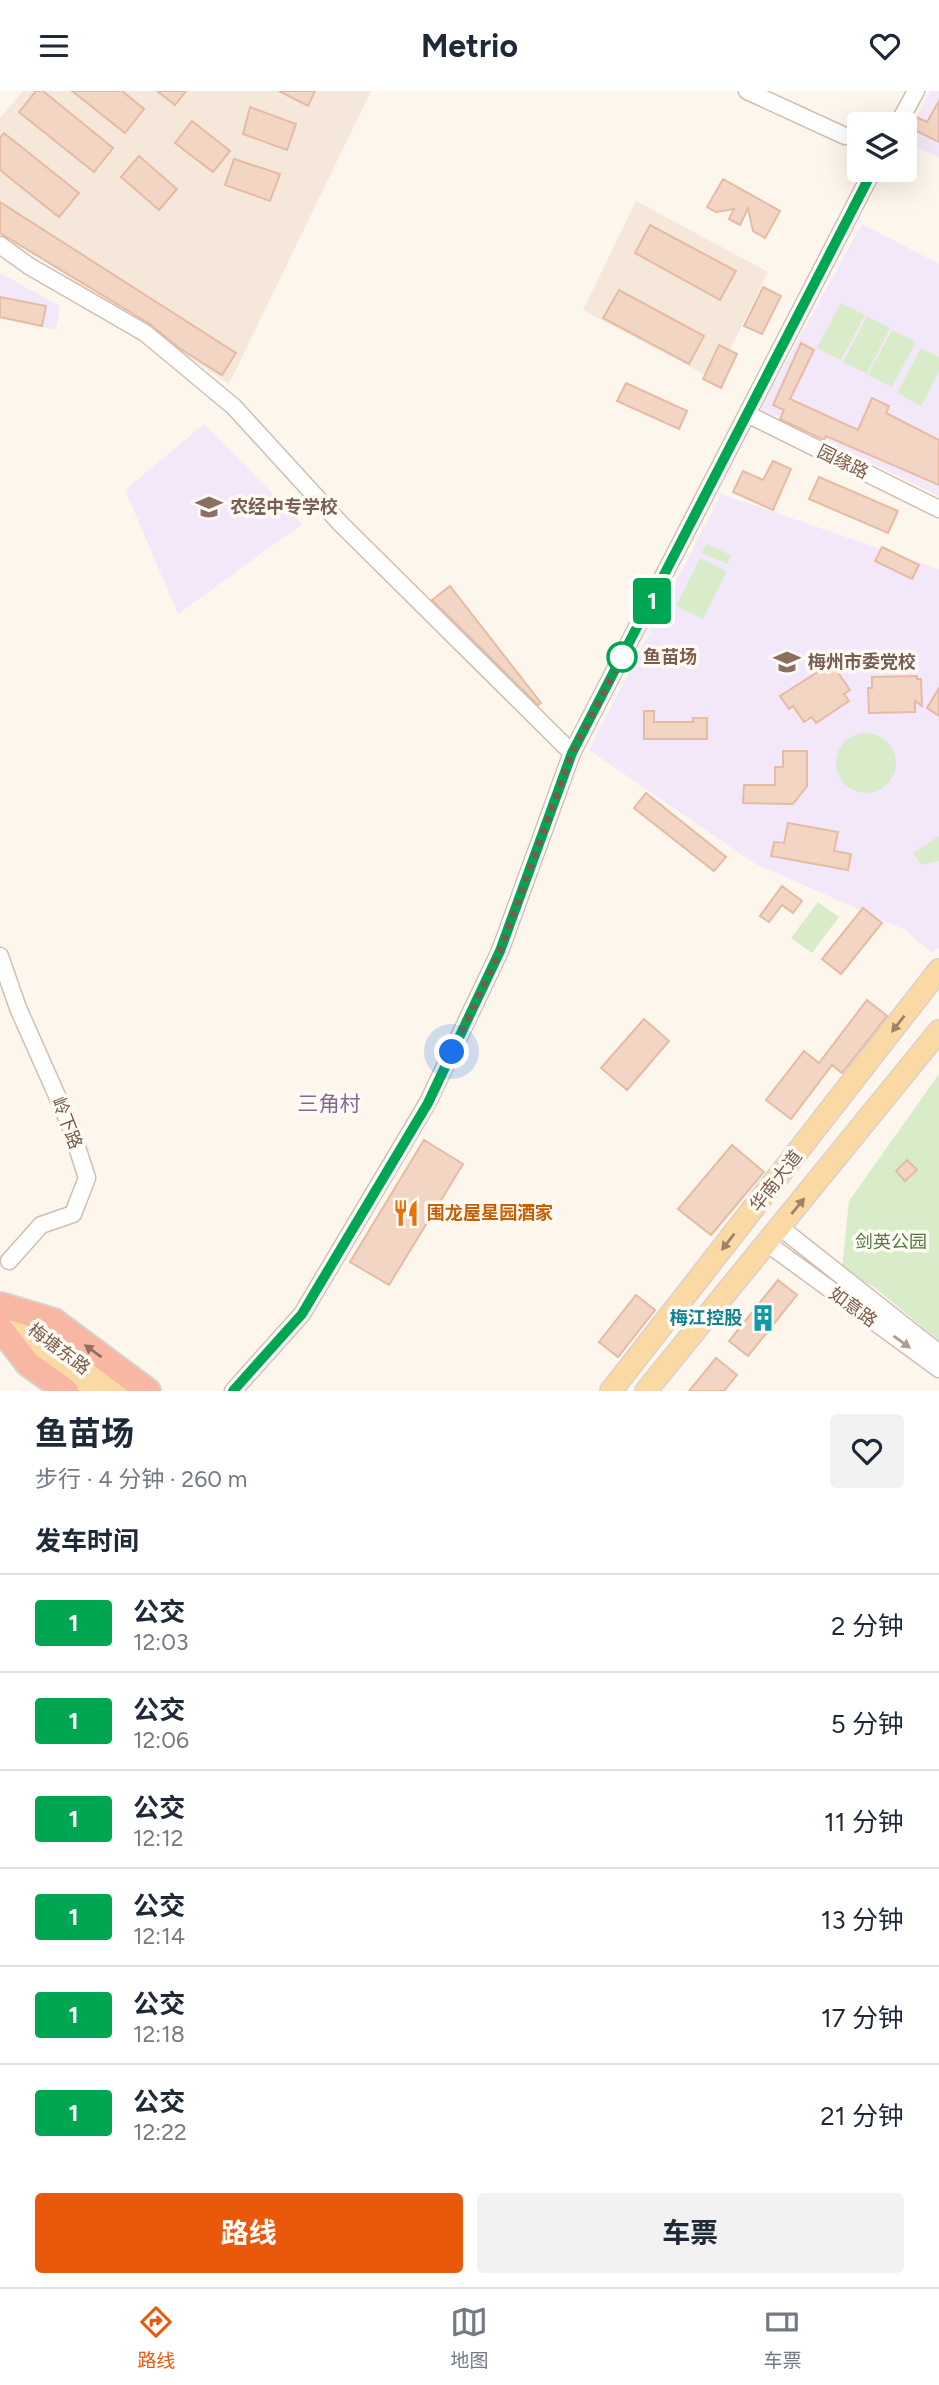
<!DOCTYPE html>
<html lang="zh">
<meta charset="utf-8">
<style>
body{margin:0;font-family:Figtree,"Noto Sans SC",sans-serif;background:#f2f2f3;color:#1f2937;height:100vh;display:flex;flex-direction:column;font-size:26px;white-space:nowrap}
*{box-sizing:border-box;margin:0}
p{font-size:23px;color:#747a83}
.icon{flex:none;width:38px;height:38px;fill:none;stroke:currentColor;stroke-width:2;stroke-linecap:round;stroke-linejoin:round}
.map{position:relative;height:1300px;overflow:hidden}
.drawer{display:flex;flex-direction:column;background:#fff;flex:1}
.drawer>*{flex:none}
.badge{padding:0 14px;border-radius:5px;font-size:24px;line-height:46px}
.controls{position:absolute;left:847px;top:21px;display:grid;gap:14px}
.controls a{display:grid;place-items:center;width:70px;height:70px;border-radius:7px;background:#fff;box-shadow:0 7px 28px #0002;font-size:35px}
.you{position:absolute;width:35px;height:35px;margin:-18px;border:5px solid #fff;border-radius:50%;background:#1a73e8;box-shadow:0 0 0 10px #1a73e833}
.map>.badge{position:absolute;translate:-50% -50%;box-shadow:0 0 0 4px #fff}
h2{padding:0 35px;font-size:26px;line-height:63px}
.round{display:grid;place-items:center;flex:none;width:74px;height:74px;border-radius:7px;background:#f2f2f3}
.summary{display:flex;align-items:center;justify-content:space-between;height:119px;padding:0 35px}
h1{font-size:33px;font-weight:700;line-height:52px}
.button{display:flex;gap:14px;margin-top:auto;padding:14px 35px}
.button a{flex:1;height:80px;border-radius:7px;background:#ea580c;color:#fff;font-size:28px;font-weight:700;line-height:80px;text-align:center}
.button a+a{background:#f2f2f3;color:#1f2937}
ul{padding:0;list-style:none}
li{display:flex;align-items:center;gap:21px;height:98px;padding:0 35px;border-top:2px solid #e0e1e3}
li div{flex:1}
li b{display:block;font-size:26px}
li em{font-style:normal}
li .badge{min-width:77px;font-weight:700;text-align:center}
header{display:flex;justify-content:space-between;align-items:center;height:91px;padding:0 35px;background:#fff;font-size:32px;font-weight:700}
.tab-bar{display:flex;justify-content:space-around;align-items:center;height:98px;border-top:2px solid #e0e1e3;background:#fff;font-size:19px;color:#747a83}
.tab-bar a{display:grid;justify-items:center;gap:4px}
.tab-bar .on{color:#ea580c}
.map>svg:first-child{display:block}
.residential{fill:#f5e8da}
.education{fill:#f3e8fa}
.green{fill:#d8ecc9}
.building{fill:#f3d5c3;stroke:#e6bba3;stroke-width:2}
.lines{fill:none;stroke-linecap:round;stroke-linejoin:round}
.minor-casing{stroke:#d1beb0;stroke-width:19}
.major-casing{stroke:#dad1cd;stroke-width:24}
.highway-casing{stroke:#dad1cd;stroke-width:28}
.minor{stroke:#fff;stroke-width:16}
.major{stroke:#fbd9a5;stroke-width:21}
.highway{stroke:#f7b7a3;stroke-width:24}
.oneway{fill:#a18267}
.oneway2{fill:#af9d94}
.oneway3{fill:#936e5e}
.line-casing{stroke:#fff;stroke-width:16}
.line{stroke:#00a651;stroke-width:10}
.walk{stroke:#7a5c4d;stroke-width:7;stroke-dasharray:0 12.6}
.stop-dot{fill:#fff;stroke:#00a651;stroke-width:3.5}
.labels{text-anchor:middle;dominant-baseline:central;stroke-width:7;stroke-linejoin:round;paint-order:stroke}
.street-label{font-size:18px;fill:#7a5c4d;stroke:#fffaf3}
.education-label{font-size:18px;font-weight:bold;fill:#785e54;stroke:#fffaf3;text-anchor:start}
.stop-label{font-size:18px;font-weight:bold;fill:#7a5c4d;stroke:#fffaf3;text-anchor:start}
.food-label{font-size:18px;font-weight:bold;fill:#c56008;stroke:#fffaf3;text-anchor:start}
.park-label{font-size:18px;fill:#537a41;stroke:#fffaf3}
.culture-label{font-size:18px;font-weight:bold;fill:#0d838f;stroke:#fffaf3;text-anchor:end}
.quarter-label{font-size:21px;fill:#846695;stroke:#fffaf3}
</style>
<header><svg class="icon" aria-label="menu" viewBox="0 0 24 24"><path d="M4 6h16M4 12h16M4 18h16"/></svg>Metrio<svg class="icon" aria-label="heart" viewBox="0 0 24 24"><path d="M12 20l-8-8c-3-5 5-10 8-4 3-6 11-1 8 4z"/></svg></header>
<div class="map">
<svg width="939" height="1300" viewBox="0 0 939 1300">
<rect width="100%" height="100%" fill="#fdf6ec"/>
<!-- residential -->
<path class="residential" d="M23,0H371L229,293L0,141V27Z
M636,110L768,181L715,289L583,219Z"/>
<!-- education -->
<path class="education" d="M930,0H939V67L905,50Z
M862,133L939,173V405L760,318Z
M0,182L60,215L56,239L0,228Z
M204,333L302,433L178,523L125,399Z
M721,403L939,478V857L932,862L905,839L754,772L589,659Z"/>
<!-- green -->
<path class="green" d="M841,212L865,224L841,269L817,257Z
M867,225L890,237L867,283L843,271Z
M892,239L916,251L892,296L868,284Z
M921,257L939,266V280L921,315L897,302Z
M706,453L731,464L727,473L702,462Z
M700,467L727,480L703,528L676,515Z
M836 672a30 30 0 1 1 60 0a30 30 0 1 1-60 0Z
M939,745V770L921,774L913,762Z
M818,811L839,826L812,862L791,847Z
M939,983V1250L874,1196L842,1178L849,1110Z"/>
<!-- building -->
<path class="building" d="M36,0H43L113,57L94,81L19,21Z
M72,0H122L144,18L125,42Z
M157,0H186L175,14Z
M279,0H315L308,15Z
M939,10V51L908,36L914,25L927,31Z
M250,16L296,33L287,59L243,43Z
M192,30L230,60L213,81L175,52Z
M4,42L79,102L59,126L0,79V47Z
M139,65L177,98L159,119L121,86Z
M234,68L280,83L270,110L225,94Z
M723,88L780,120L765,147L753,140L748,117L740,134L729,128L734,118L716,121L707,116Z
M0,111L236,262L222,284L179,257L150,233L0,142Z
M650,134L736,180L720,209L635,162Z
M763,196L781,205L762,243L744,235Z
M619,199L704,245L689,273L603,227Z
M0,206L46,215L42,235L0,226Z
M801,252L814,259L790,308L858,339L872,307L889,315L886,322L939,349V394L826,345L824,349L780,328L784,319L773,314Z
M719,254L737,263L721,297L703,288Z
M626,292L687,320L679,338L617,310Z
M773,370L791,378L773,419L733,401L743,380L763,389Z
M819,386L898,420L888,442L809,408Z
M882,456L919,474L912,488L875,470Z
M450,495L541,612L538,614L432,509Z
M841,566L848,577L839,583L850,599L844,603L849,610L816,632L812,626L804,631L793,615L789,618L780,605Z
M917,585V588H921L922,615L915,610V621L869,622L868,597H872V586Z
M939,597V625L927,617Z
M644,620H654V631H693V627H707V648H644Z
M783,660H807V695L793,713L743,712L744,694H775V676H783Z
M646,702L726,766L714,780L634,717Z
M788,732L838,741L834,760L851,763L848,779L771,765L774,751L784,752Z
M782,795L802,810L793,822L782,814L769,831L760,825Z
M863,817L882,832L841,883L822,868Z
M867,909L887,925L842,982L832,974L791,1028L766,1009L804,960L819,972Z
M644,928L669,950L627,999L601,977Z
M424,1049L463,1073L389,1194L350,1171Z
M732,1054L764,1081L711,1144L678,1118Z
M907,1069L917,1079L905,1090L896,1080Z
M778,1189L797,1204L748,1265L729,1250Z
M636,1204L655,1219L618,1266L599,1251Z
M716,1267L737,1284L724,1300H689Z"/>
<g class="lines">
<defs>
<path id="minor" d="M747,0L845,45
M898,33L916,0
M0,154L29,175L145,242L234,316L340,432L572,662
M747,323L939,418
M0,865L18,917L70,1034L87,1087L73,1123L41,1134L9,1170
M781,1137L939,1262
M768,1153L939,1278
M233,1300L302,1223L428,1011L500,860L572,662L873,79"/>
<path id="major" d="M8,1219L115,1300
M10,1242L88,1300
M611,1300L939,879
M646,1300L939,940"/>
<path id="highway" d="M0,1214L54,1230L148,1300
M0,1237L28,1273L66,1300"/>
</defs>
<!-- minor casing -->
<use href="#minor" class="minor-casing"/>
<!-- major casing -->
<use href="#major" class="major-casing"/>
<!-- highway casing -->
<use href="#highway" class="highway-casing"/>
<!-- minor -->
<use href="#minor" class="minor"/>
<!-- major -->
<use href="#major" class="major"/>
<!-- highway -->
<use href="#highway" class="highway"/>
</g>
<!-- one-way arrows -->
<defs><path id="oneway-solid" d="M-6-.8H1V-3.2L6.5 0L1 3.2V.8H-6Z" transform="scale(1.75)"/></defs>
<g class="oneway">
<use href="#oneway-solid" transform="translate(898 933) rotate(128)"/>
<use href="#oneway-solid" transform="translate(798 1115) rotate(-51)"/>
<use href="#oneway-solid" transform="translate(728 1151) rotate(128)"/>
</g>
<use class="oneway2" href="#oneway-solid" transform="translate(902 1251) rotate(36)"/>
<use class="oneway3" href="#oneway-solid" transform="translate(93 1260) rotate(-144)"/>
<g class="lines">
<defs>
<path id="line" d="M233,1300L302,1223L428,1012L500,860L572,662L873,79"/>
</defs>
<!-- line casing -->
<use href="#line" class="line-casing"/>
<!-- line -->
<use href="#line" class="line"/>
<!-- walk -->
<path class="walk" d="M452,961L500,860L572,662L622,566"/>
</g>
<!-- icons -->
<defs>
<symbol id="university-bare" viewBox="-9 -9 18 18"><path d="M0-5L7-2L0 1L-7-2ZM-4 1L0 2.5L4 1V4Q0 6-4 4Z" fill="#8d6e63" stroke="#fffaf3" stroke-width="2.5" paint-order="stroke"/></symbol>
<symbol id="restaurant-bare" viewBox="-9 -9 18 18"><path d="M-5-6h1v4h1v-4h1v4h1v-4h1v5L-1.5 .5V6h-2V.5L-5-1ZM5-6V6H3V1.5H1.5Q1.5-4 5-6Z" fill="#e8710a" stroke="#fffaf3" stroke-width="2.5" paint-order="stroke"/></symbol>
<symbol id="building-bare" viewBox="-9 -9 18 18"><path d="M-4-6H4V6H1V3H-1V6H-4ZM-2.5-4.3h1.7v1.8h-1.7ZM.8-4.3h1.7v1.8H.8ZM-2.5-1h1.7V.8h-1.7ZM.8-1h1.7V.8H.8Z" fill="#0f9aa8" stroke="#fffaf3" stroke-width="2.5" paint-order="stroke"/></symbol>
</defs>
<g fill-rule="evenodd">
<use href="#university-bare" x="190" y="397" width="38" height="38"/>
<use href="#university-bare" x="768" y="552" width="38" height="38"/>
<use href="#restaurant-bare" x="387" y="1103" width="38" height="38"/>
<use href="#building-bare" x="744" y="1208" width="38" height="38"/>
</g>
<!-- markers -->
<circle class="stop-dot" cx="622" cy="566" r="14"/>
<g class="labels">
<!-- street labels -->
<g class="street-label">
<text transform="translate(843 371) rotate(26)">园缘路</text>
<text transform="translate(67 1032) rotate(69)">岭下路</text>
<text transform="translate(776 1090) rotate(-52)">华南大道</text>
<text transform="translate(853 1216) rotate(36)">如意路</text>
<text transform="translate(59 1258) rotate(37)">梅塘东路</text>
</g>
<!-- education labels -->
<g class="education-label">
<text x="230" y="416">农经中专学校</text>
<text x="808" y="571">梅州市委党校</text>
</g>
<!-- stop labels -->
<g class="stop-label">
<text x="643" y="566">鱼苗场</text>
</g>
<!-- food labels -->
<g class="food-label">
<text x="427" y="1122">围龙屋星园酒家</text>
</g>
<!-- park labels -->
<g class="park-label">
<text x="891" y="1151">剑英公园</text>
</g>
<!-- culture labels -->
<g class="culture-label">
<text x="742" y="1227">梅江控股</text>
</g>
<!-- quarter labels -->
<g class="quarter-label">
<text x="329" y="1012">三角村</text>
</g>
</g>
</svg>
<div class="controls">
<a><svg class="icon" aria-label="layers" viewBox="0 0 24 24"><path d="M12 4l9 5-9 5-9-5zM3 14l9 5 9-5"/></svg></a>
</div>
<div class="you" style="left:452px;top:961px"></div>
<b class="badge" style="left:652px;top:510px;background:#00a651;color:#fff">1</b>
</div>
<section class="drawer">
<div class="summary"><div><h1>鱼苗场</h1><p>步行 · 4 分钟 · 260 m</p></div><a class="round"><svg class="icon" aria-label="heart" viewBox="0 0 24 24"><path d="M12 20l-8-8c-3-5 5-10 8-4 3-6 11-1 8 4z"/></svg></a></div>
<h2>发车时间</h2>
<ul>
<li><span class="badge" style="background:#00a651;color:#fff">1</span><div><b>公交</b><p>12:03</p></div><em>2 分钟</em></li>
<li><span class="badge" style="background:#00a651;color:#fff">1</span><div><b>公交</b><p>12:06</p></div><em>5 分钟</em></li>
<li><span class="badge" style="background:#00a651;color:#fff">1</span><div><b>公交</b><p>12:12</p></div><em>11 分钟</em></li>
<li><span class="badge" style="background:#00a651;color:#fff">1</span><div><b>公交</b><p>12:14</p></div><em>13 分钟</em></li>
<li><span class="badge" style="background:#00a651;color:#fff">1</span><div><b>公交</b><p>12:18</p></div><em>17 分钟</em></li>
<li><span class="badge" style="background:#00a651;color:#fff">1</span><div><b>公交</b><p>12:22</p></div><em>21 分钟</em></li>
</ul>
<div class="button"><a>路线</a><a>车票</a></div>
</section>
<nav class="tab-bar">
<a class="on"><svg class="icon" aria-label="directions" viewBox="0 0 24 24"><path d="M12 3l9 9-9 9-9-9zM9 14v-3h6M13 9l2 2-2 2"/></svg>路线</a>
<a><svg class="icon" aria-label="map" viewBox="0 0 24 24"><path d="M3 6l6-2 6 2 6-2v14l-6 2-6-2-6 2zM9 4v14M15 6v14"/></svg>地图</a>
<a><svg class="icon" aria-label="tickets" viewBox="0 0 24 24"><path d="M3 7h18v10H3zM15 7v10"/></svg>车票</a>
</nav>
